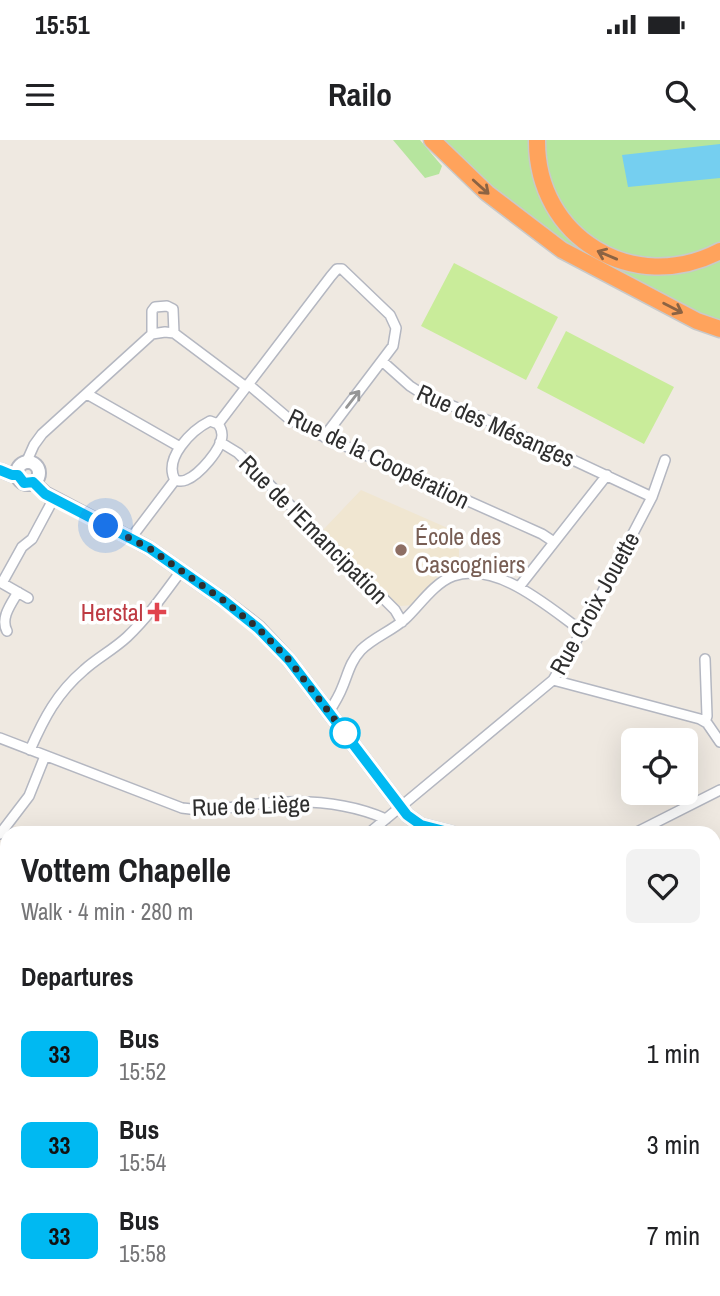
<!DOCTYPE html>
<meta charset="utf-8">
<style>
body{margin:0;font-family:"Archivo Narrow",sans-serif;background:#f2f2f2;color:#202124;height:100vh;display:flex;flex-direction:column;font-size:26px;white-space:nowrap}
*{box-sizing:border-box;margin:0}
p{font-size:23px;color:#757577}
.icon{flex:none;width:38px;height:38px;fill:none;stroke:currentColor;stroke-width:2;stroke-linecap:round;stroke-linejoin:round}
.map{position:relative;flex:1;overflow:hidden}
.details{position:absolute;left:0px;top:686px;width:721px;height:471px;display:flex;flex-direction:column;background:#fff;border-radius:21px 21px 0 0;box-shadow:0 7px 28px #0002}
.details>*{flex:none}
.badge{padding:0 14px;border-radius:10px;font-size:24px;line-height:46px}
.controls{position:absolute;left:621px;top:588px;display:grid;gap:14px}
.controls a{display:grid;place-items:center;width:77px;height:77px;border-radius:10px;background:#fff;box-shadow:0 7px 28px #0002;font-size:35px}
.you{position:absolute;width:35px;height:35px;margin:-18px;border:5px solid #fff;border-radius:50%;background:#1a73e8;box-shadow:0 0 0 10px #1a73e833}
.map>.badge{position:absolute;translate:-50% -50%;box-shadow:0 0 0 4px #fff}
h2{padding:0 21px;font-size:26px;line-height:63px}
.round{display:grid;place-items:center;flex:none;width:74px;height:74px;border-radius:10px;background:#f2f2f2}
.overview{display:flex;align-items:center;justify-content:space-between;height:119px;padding:0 21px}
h1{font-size:33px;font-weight:800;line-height:52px}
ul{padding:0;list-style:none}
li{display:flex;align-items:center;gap:21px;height:91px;padding:0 21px}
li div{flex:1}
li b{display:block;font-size:26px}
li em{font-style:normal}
li .badge{min-width:77px;font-weight:700;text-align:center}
.status{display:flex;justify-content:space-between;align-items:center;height:49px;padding:0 35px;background:#fff;direction:ltr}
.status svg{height:19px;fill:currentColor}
header{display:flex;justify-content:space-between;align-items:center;height:91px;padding:0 21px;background:#fff;font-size:32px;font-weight:800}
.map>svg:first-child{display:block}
.education{fill:#f0e6d1}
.green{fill:#b6e59e}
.pitch{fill:#c9ec9a}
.plaza{fill:#dfdcd8}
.water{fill:#75cff0}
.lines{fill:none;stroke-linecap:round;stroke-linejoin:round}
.street-casing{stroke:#b4b7c1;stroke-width:12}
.secondary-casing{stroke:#b4b7c1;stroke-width:16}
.highway-casing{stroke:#c9c9c9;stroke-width:19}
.street{stroke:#fff;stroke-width:9}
.secondary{stroke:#fff;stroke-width:12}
.highway{stroke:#ffa35c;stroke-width:16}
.oneway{stroke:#8c6343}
.oneway2{stroke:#969696}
.line-casing{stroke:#fff;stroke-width:16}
.line{stroke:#00b9f2;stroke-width:10}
.walk{stroke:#2e2e2e;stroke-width:7;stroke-dasharray:0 12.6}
.education-dot{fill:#8d6e63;stroke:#fff;stroke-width:2.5}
.health-dot{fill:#e0444e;stroke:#fff;stroke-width:2.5}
.stop-dot{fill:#fff;stroke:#00b9f2;stroke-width:3.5}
.labels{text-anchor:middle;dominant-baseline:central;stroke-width:7;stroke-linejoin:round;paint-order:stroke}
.street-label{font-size:24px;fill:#2e2e2e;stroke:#fff}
.education-label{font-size:24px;fill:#785e54;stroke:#fff;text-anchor:start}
.health-label{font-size:24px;fill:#be3a42;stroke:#fff;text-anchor:end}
</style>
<div class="status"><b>15:51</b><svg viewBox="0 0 49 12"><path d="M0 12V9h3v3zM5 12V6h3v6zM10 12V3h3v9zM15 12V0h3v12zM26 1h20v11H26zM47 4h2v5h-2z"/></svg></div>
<header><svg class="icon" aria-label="menu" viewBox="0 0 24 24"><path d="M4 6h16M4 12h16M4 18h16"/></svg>Railo<svg class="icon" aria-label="search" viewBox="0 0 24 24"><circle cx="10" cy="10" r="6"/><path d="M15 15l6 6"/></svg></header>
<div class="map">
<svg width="720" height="1156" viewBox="0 0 720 1156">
<rect width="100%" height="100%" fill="#efe9e1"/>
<!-- education -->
<path class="education" d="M361,350L459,393V428L436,438L413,465L401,466L397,464L323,390Z"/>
<!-- green -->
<path class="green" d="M393,0H420L442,26L439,34L425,38Z
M442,0H532L564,91L577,104L594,116L634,132L654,133L720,117V186L561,101L517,69L469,28Z
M545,0H720V104L668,122L624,116L583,93L566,74L555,52L547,31Z
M7,785V922L0,928V796Z"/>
<!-- pitch -->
<path class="pitch" d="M454,123L558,177L526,240L421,186Z
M566,191L674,247L644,304L537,248Z"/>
<!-- plaza -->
<path class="plaza" d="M720,1077V1150L719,1156H716L714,1143V1089Z"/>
<!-- water -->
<path class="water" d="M720,4V38L628,47L622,15Z"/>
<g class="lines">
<defs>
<path id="street" d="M174,193L246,247
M152,194V171L155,167L167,166L173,169L174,193
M382,221L410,246L421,253L494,283L652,357
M248,244L288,278L305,288L542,394L554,402
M87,254L180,307
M210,281L218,284C221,288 222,290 222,295C222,309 199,335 186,340C181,342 180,341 175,340C163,318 192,290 210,281Z
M218,284L331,136L337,129H342L390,175L396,188L393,206L324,297
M220,302L238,313L395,470L402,482
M26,323L34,305L42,294L152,194L165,192L174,193
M131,398L175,340
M0,442L28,458
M2,443L22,407L32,399L54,358
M519,447L607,335
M7,491C0,478 11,464 18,452
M705,519L707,576L705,582
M553,540L700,579L707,583L720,602
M329,572C334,564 339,556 342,548C348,534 350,522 361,510C374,497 392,491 405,479C419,466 434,443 453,436C498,421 548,467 582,491
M0,598L182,668C208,672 232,667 258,664C302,659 345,661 386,679
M30,610C44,578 57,553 84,530C97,518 113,510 127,497C148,477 164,454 181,431
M369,693L553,540L582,491L652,357L665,320
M635,693L720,650
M0,694L29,656L45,616
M714,998L720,1006
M0,1050L7,1043
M50,1150L51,1156
M377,1156L384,1150"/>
<path id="secondary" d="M17 333a11 11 0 1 1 22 0a11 11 0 1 1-22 0Z
M0,330L12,335H18
M33,342L45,353L149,408L223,460L258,487L289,520L407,675L421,685L452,693
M714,792L720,794
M0,1000L7,994
M714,1064L720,1054
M241,1150L248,1156
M706,1150L707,1156"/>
<path id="highway" d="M432,0L487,53L562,110L697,181L720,189
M537,0C536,98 634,156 720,111"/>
</defs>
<!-- street casing -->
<use href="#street" class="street-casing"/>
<!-- secondary casing -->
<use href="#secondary" class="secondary-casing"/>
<!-- highway casing -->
<use href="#highway" class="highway-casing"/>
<!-- street -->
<use href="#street" class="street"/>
<!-- secondary -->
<use href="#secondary" class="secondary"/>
<!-- highway -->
<use href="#highway" class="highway"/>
</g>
<!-- one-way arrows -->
<defs><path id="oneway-shaft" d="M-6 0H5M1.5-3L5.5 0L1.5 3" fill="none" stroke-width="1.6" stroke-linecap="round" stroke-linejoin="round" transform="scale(1.75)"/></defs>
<g class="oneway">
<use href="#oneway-shaft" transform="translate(481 47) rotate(42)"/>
<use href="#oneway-shaft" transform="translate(607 115) rotate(-157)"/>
<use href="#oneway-shaft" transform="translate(673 168) rotate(27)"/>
</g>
<use class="oneway2" href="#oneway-shaft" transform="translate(353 259) rotate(-52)"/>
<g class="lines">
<defs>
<path id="line" d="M0,330L12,335H18L24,343L33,342L45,354L149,408L223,460L258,488L289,520L407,675L421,685L452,693"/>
</defs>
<!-- line casing -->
<use href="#line" class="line-casing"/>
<!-- line -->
<use href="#line" class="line"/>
<!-- walk -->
<path class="walk" d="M106,386L149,408L223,460L258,488L289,520L345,593"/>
</g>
<!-- markers -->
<circle class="education-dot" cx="401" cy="410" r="7"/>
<path class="health-dot" d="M153.5 461.5h7v7h7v7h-7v7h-7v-7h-7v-7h7z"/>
<circle class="stop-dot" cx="345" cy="593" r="14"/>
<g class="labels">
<!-- street labels -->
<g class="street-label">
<text transform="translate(496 285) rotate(24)">Rue des Mésanges</text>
<text transform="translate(379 318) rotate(26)">Rue de la Coopération</text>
<text transform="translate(314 389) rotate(45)">Rue de l'Emancipation</text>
<text transform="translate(594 463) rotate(-61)">Rue Croix Jouette</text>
<text transform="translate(251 665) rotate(-2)">Rue de Liège</text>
</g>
<!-- education labels -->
<g class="education-label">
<text x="415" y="396">École des<tspan x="415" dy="28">Cascogniers</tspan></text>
</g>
<!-- health labels -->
<g class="health-label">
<text x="143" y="472">Herstal</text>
</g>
</g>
</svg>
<div class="controls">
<a><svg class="icon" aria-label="locate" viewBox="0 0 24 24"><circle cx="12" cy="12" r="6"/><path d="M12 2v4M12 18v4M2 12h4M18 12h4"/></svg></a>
</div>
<div class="you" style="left:106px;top:386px"></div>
<section class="details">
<div class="overview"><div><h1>Vottem Chapelle</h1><p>Walk · 4 min · 280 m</p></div><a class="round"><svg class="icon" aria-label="heart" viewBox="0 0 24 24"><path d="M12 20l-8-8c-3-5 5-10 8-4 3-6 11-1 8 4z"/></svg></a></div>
<h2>Departures</h2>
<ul>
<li><span class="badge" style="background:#00b9f2;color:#111">33</span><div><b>Bus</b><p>15:52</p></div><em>1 min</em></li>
<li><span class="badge" style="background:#00b9f2;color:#111">33</span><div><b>Bus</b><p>15:54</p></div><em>3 min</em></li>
<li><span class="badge" style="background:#00b9f2;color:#111">33</span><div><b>Bus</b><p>15:58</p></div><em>7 min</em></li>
</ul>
</section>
</div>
